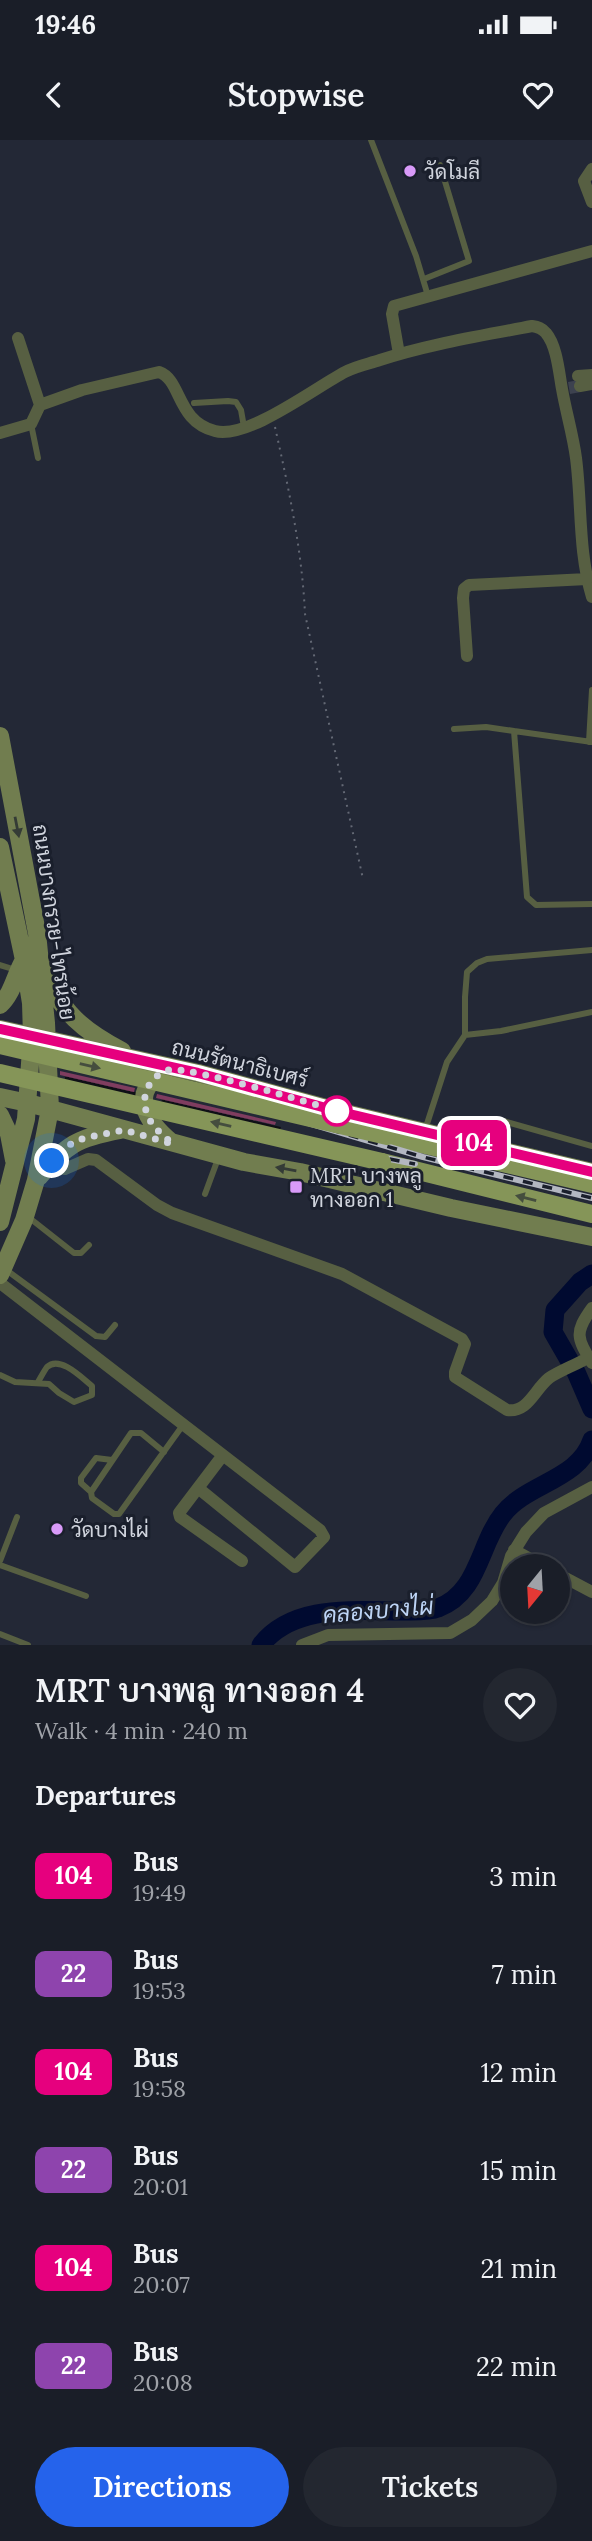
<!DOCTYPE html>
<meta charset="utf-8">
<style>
body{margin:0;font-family:Lora,Sarabun,serif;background:#232730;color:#f1f3f6;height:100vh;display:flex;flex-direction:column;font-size:26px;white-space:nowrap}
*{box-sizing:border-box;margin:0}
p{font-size:23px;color:#9fa2a8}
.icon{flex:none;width:38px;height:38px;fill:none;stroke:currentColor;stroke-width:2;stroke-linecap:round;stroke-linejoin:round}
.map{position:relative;height:1505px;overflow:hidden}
.sheet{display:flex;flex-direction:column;background:#1a1e28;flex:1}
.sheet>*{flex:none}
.badge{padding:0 14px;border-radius:10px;font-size:24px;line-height:46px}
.needle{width:46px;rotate:198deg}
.tools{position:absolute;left:500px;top:1414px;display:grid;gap:14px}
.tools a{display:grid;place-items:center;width:70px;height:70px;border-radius:50%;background:#1a1e28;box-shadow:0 2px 5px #0004,0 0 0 2px #383c45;font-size:35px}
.you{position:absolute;width:35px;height:35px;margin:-18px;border:5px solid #fff;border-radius:50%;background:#1a73e8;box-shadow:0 0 0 10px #1a73e833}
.map>.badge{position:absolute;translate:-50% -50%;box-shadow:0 0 0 4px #fff}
h2{padding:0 35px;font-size:26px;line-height:63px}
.round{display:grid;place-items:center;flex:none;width:74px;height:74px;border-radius:37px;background:#232730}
.overview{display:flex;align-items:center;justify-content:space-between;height:119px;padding:0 35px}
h1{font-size:33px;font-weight:600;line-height:52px}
.button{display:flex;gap:14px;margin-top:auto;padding:14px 35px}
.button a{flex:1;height:80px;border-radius:42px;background:#2563eb;color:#fff;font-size:28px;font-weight:600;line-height:80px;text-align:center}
.button a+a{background:#232730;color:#f1f3f6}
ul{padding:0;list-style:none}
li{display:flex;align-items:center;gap:21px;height:98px;padding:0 35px}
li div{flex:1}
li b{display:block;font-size:26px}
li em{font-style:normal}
li .badge{min-width:77px;font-weight:700;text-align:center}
.status{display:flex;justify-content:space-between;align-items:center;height:49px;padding:0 35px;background:#1a1e28;direction:ltr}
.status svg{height:19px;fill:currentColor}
header{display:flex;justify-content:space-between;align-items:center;height:91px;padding:0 35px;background:#1a1e28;font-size:32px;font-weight:600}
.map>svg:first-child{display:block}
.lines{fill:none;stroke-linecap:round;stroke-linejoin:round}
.river{stroke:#000a30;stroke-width:19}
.building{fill:#7f3c5e;filter:url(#shadow)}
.minor-tunnel{stroke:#3d424f;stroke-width:12;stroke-dasharray:12 6;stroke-linecap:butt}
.path{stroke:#646975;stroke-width:2;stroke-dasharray:2 5;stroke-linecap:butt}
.service{stroke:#575f42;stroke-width:6}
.minor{stroke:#575f42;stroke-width:12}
.secondary{stroke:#717d4f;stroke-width:18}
.primary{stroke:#859558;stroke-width:18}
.rail-casing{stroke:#b3b7c1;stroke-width:6}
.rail{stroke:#1a1f2c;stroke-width:3.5;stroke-dasharray:10;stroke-linecap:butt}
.primary-bridge{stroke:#859558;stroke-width:18}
.oneway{fill:#343b36}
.oneway2{fill:#454e3e}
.line-casing{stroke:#fff;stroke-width:16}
.line{stroke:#e6007e;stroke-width:10}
.walk{stroke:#d0d4dd;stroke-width:7;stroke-dasharray:0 12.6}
.poi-dot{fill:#d89af8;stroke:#1a1f2c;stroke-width:2.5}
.stop-dot{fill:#fff;stroke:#e6007e;stroke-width:3.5}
.labels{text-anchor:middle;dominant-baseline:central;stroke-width:6;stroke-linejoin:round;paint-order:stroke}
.poi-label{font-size:21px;fill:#d0d4dd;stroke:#1a1f2c;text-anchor:start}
.street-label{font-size:21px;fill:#d0d4dd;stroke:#1a1f2c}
.water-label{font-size:23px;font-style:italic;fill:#bdd4f5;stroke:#1a1f2c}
</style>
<div class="status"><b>19:46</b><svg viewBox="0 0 49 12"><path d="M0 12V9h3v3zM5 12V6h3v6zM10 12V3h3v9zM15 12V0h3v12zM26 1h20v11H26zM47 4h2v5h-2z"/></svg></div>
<header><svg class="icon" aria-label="back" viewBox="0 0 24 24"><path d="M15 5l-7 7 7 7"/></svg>Stopwise<svg class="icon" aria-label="heart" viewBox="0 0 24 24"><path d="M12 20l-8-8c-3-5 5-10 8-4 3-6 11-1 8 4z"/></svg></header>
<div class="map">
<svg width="592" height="1505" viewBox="0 0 592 1505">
<defs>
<filter id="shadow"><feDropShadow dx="5" dy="5" stdDeviation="0" flood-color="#0009"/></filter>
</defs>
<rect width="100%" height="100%" fill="#232836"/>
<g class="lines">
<!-- river -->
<path class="river" d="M592,1134L580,1142L555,1170L553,1192L576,1232L592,1269
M261,1505C293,1464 354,1471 401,1471C412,1471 428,1472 438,1468C479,1453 479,1404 503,1374C527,1343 579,1340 592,1300"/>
</g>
<!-- building -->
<path class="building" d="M60,931L135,948L134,952L60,935Z
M157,954L276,982L275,985L156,958Z"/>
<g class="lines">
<!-- minor-tunnel -->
<path class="minor-tunnel" d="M569,248L580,246"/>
<!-- path -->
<path class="path" d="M275,287C289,350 302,410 305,474L363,739"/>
<!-- service -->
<path class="service" d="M371,0L416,116L428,156
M424,139L469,121L440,25
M194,263L228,261L236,262L241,270L244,287
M31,284L38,318
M454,589L486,587L514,591
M589,602L592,550
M592,602L514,591L527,757L536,765L592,764
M0,825L16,830
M465,895L501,891L592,872
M425,990L447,922L465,895V857L467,832L477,823L487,819L592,810
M487,997L492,984L503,981L592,1006
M205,1054L219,1016
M27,1076L74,1113H81L89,1105
M5,1129L96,1196L105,1197L115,1185
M0,1235L15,1242L49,1244L59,1253L74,1262L92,1255V1246C82,1238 60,1215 47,1227C44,1231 41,1237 38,1242
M112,1320L96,1318L81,1338V1343L91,1352L92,1358L114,1374H119L183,1285
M91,1352L131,1293H141L164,1312
M0,1421L17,1377
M0,1425L86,1456
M0,1494L28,1505"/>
<!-- minor -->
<path class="minor" d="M592,29L584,41L592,62
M18,198L40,265
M399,214L392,174L394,166L592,111
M578,236L592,235
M580,246L592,244
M0,293L31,284L40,265L82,250L159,232C182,240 176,281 215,291C247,300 316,247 345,232C356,226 368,224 380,220C429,204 481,196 532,186C538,187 542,188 546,193C557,206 559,233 562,249C566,272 573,295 576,318C582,364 578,411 592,457
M467,516L463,458L464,449L469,445L587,439
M47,1027L65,1029L88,1019L96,1020L157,1065L172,1073L342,1134L462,1199L465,1204L455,1232V1237L507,1270C528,1273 534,1250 549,1238C561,1230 576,1225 589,1217
M0,1143L320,1390L324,1397L295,1427L198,1348
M592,1168C574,1193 577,1198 592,1223
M223,1315L179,1373L180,1377L242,1421
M514,1410L543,1426
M558,1434L592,1452
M302,1505L328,1495L450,1493L472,1480L492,1461L503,1443L511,1416L526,1392L544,1373L592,1347"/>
<!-- secondary -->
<path class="secondary" d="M0,596L37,793L46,883L50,969L36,1040L24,1080L0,1135
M0,707L24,820L31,863L32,896L26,979L0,1082
M47,830C57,871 86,892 122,911
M0,865C13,853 15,835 24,820
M0,889L198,933L337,971L592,1032
M164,933C127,952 148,983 171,1002
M0,957L28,963L244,1022L300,1032L451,1068L592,1097
M0,975L9,994L14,1020
M39,1037C69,1003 75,999 120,990"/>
<!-- primary -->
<path class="primary" d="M387,996L592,1044
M382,1022L592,1074"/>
<defs>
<path id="rail" d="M0,907L288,977L423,1017L592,1058
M0,929L283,998L415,1024"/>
</defs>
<!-- rail casing -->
<use href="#rail" class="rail-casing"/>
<!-- rail -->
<use href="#rail" class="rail"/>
<!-- primary-bridge -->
<path class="primary-bridge" d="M0,905L387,996
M0,933L382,1022"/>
</g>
<!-- one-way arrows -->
<defs><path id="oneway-solid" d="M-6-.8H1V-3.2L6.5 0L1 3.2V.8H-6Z" transform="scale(1.75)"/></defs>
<g class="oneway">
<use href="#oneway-solid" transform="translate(17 687) rotate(79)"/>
<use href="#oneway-solid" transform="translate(286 1029) rotate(-170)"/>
</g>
<g class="oneway2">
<use href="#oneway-solid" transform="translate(90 926) rotate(13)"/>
<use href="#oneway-solid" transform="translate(221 984) rotate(-167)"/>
<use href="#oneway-solid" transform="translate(526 1058) rotate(-166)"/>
</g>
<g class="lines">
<defs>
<path id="line" d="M0,889L198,933L337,971L592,1032"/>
</defs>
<!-- line casing -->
<use href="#line" class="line-casing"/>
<!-- line -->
<use href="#line" class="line"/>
<!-- walk -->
<path class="walk" d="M52,1021L67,1006L84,998L124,990L173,1004C157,990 143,980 145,956C147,944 157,933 169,930C188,926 311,963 337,971"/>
</g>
<!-- markers -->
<g class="poi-dot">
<circle cx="410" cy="31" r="7"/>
<rect x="289" y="1040" width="14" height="14" rx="3.5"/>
<circle cx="57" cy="1389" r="7"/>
</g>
<circle class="stop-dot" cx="337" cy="971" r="14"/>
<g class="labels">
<!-- poi labels -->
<g class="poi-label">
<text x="424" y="31">วัดโมลี</text>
<text x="310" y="1035">MRT บางพลู<tspan x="310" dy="24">ทางออก 1</tspan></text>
<text x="71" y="1389">วัดบางไผ่</text>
</g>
<!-- street labels -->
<g class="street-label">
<text transform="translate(54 782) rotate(82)">ถนนบางกรวย-ไทรน้อย</text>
<text transform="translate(240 923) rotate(14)">ถนนรัตนาธิเบศร์</text>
</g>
<!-- water labels -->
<g class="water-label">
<text transform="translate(378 1470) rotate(-5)">คลองบางไผ่</text>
</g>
</g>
</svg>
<div class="tools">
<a><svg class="needle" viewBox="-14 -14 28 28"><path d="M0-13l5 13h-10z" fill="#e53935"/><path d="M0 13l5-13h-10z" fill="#9fa2a8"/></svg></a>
</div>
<div class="you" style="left:52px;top:1021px"></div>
<b class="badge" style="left:474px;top:1003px;background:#e6007e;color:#fff">104</b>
</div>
<section class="sheet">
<div class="overview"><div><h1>MRT บางพลู ทางออก 4</h1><p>Walk · 4 min · 240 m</p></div><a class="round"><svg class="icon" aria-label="heart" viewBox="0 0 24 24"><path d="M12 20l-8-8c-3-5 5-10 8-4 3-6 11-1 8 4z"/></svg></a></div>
<h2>Departures</h2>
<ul>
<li><span class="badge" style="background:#e6007e;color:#fff">104</span><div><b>Bus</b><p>19:49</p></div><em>3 min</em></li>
<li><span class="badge" style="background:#8e44ad;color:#fff">22</span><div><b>Bus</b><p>19:53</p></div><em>7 min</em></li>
<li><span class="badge" style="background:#e6007e;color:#fff">104</span><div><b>Bus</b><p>19:58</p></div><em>12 min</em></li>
<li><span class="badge" style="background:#8e44ad;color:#fff">22</span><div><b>Bus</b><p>20:01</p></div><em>15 min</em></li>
<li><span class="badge" style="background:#e6007e;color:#fff">104</span><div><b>Bus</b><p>20:07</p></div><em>21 min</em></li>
<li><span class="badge" style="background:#8e44ad;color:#fff">22</span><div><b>Bus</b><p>20:08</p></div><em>22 min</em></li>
</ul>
<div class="button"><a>Directions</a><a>Tickets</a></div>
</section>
